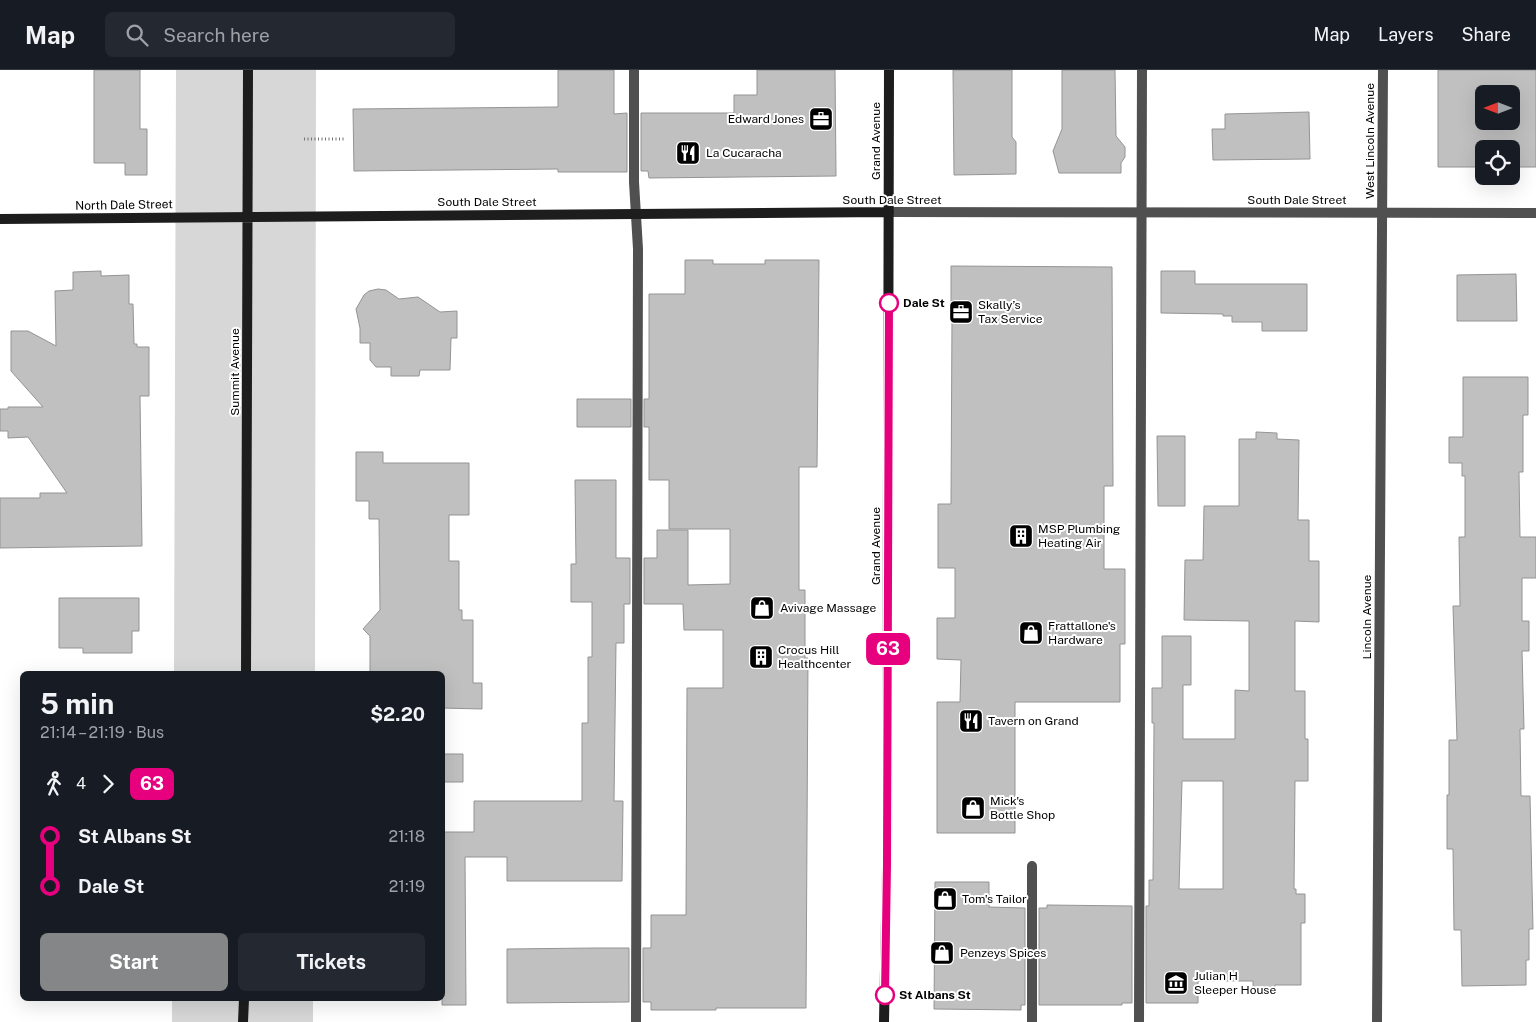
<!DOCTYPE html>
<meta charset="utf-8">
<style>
body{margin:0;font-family:"Public Sans",sans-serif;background:#242831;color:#f1f3f6;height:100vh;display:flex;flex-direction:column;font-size:19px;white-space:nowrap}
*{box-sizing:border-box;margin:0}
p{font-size:16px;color:#9ea1a6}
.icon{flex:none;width:28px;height:28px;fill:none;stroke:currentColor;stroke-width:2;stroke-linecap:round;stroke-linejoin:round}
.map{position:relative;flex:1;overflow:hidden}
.details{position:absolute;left:20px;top:601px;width:425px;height:330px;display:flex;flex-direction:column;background:#171b24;border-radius:8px;box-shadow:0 5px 20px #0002}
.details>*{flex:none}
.badge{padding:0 10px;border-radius:8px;font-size:18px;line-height:32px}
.needle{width:32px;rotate:270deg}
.controls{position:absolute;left:1475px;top:15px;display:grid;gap:10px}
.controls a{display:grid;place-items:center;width:45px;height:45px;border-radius:8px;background:#171b24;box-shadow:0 5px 20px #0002;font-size:25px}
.map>.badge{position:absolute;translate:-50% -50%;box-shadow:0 0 0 2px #fff}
.legs{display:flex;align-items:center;gap:8px;height:55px;padding:0 20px;font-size:16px}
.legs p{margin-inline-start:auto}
.head{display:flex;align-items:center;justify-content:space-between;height:85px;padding:0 20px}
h1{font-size:28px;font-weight:700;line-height:38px}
.button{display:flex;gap:10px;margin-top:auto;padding:10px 20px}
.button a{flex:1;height:58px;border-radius:8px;background:#858687;color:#fff;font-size:20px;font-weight:700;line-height:58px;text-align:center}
.button a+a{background:#242831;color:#f1f3f6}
ul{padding:0 20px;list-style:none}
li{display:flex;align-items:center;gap:18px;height:50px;font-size:19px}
li i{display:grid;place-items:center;width:8px;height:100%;margin:0 6px;background:currentColor}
li i::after{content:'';width:12px;height:12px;margin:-6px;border:4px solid;border-radius:50%;background:#171b24}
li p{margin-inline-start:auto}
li:first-child i{background:linear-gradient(#0000 50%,currentColor 0)}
li:last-child i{background:linear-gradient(currentColor 50%,#0000 0)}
header{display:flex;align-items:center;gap:30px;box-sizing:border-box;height:70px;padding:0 25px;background:#171b24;border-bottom:1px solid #363941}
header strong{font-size:24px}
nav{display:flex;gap:28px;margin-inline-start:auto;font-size:18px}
.search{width:350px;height:45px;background:#242831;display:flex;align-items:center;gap:12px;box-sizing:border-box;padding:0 18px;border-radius:8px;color:#9ea1a6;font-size:19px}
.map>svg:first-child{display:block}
.green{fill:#d7d7d7}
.building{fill:#c0c0c0;stroke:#949494;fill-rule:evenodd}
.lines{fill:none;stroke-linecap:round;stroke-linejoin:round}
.path{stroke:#727272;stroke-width:3;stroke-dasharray:1 2.5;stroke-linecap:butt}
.lane{stroke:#505050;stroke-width:10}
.street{stroke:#505050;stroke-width:10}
.secondary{stroke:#1d1d1d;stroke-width:10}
.line-1-casing{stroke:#fff;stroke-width:11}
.line-1{stroke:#e6007e;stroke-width:8}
.stop-1-dot{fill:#fff;stroke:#e6007e;stroke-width:2.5}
.labels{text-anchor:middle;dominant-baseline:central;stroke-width:4;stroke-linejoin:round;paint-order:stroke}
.poi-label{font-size:12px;fill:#000;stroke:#fff;text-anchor:start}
.street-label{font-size:12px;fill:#000;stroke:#fff}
.stop-label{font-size:12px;font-weight:bold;fill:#000;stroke:#fff;text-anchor:start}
</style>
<header>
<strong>Map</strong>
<div class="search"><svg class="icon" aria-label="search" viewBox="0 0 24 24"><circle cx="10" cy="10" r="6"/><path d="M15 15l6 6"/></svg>Search here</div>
<nav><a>Map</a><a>Layers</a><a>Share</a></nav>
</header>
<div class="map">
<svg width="1536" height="952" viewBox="0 0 1536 952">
<rect width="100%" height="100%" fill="#fff"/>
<!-- green -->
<path class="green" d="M176,0H316L315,604H174Z
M172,929H313V952H172Z"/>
<!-- building -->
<path class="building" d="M94,0H140V59H147V105H125V93H94Z
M558,0H614V44L627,43V102H558V99L354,101L353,39L558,37Z
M757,0H835L836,106L649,108L648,101H641V43H734V25H757Z
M953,0H1012V67L1016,72V104L954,105Z
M1062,0H1115L1116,66L1125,77V87L1121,93V103H1059L1053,81L1062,59Z
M1438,0H1536V97H1511V79H1484V97H1438ZM1484,24H1511V51H1484Z
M1309,42L1310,89L1213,90L1212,59H1225V44Z
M685,190H713V194H765V190H819L817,397H799V520H805V588H808L806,938H716V940H651V932H643V878H651V845H686L687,618H723V560H684L683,534H644V488H657V460H688V515L730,514V459H669V410H649V357H644V329H649V224H685Z
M951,196L1112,197L1113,416H1104V499H1125V574H1120V632H1015V763H937V632H960L961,590L937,589V548H955V498H938V434H951L952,248H951Z
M101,201V206L129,205V234H133L134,274H137V277H149V326H140L142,476L0,478V428H40V423H67L28,367L8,368V361H0V339H8V337H43L11,301V261H28L56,276L55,221L73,220V202Z
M1161,201H1195V214H1307V261H1262V252H1232V246H1223V244L1161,243Z
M1516,204L1517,251H1457V205Z
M378,219L386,220L399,229L418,227L440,242L457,241V268H451L450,300H420L419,306H391V297H376L370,290V273H360V258L356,239L364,225L369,221Z
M1463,307H1528V345H1523V402H1519L1520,467H1536V508H1522V551H1529V581H1522L1524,659H1520L1521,726H1530L1533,859H1529V890H1526V915L1462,916L1461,860H1454L1453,779H1447V725H1449V670H1457L1453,536H1460L1459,467H1465V406H1462V393H1449V367H1463Z
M577,329H631V357H577Z
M1256,362L1277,363V369L1299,370L1298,450H1309V491H1319V552L1295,551V621H1305V669H1308V711H1295L1294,819H1296V824H1305V853H1301V915H1275V920H1253V911H1198V933H1146V836H1149V810H1153L1154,653H1152V618H1162V566H1191V615H1183V669H1235V620L1249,621V551L1184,550L1185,490H1203L1204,436H1239V369H1256ZM1182,711H1223V819H1179Z
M1157,366H1185V436H1158Z
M356,382H383V393H469V445H449V491H459V540H462V550H473V613H482V639L442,638V604H370V566L363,559L380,540L379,449H369V431H356Z
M575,410H616V488H630V534H624V573H616L614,731H623L622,811H507V787H465L466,935H442V762H474V731H582V653H588V587H592V532H571V494H576Z
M59,528H139V561H132V583H83V578H59Z
M442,684H463V712H442Z
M935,812H989V837L1025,838V935H1021V940L934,939Z
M1047,835L1132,836V933H1122V935H1039V838H1047Z
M595,878H629V932L507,933V879Z"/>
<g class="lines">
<!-- path -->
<path class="path" d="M304,69H344"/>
<!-- lane -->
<path class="lane" d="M634,0V112L638,179L636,952
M1032,952V796
M1139,952L1142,0"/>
<!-- street -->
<path class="street" d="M889,142L1536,143
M1377,952L1383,0"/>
<!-- secondary -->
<path class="secondary" d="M0,149L889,142
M246,604L248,0
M243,952L244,929
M884,952L887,795L889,0"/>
</g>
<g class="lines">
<defs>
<path id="line-1" d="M885,925L887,795L889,233"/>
</defs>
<!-- line-1 casing -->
<use href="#line-1" class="line-1-casing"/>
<!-- line-1 -->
<use href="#line-1" class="line-1"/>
</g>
<!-- icons -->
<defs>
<symbol id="office-square" viewBox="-11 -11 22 22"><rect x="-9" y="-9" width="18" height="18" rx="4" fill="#000" stroke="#fff"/><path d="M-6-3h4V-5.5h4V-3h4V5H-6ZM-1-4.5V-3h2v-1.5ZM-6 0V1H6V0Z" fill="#fff"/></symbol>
<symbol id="restaurant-square" viewBox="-11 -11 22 22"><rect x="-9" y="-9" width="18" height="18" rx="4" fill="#000" stroke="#fff"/><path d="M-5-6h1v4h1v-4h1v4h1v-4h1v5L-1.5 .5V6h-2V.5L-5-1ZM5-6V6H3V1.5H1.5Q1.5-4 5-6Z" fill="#fff"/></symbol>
<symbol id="building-square" viewBox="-11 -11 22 22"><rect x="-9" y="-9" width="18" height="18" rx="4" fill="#000" stroke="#fff"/><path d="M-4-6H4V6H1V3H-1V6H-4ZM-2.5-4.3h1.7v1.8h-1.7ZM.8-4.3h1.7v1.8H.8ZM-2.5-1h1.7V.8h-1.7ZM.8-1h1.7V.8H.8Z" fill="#fff"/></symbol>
<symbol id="shop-square" viewBox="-11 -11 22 22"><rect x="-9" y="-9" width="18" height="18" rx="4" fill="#000" stroke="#fff"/><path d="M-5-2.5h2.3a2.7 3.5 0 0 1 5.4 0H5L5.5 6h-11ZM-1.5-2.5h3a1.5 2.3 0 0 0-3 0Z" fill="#fff"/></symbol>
<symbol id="museum-square" viewBox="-11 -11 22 22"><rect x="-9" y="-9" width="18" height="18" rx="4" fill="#000" stroke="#fff"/><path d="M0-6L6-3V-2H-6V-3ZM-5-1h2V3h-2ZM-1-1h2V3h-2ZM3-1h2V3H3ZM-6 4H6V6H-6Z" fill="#fff"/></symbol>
</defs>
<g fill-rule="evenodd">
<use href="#office-square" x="807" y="35" width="28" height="28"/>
<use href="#restaurant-square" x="674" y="69" width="28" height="28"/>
<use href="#office-square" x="947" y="228" width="28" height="28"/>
<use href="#building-square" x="1007" y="452" width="28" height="28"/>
<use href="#shop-square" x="748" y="524" width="28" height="28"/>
<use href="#shop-square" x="1017" y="549" width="28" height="28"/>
<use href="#building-square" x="747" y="573" width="28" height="28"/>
<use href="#restaurant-square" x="957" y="637" width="28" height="28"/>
<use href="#shop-square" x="959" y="724" width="28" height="28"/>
<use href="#shop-square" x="931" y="815" width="28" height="28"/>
<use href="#shop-square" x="928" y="869" width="28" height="28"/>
<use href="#museum-square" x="1162" y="899" width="28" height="28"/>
</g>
<!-- markers -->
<g class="stop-1-dot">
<circle cx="889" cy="233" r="9"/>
<circle cx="885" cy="925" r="9"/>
</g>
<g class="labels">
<!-- poi labels -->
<g class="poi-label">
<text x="804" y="49" text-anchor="end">Edward Jones</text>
<text x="706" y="83">La Cucaracha</text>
<text x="978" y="235">Skally’s<tspan x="978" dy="14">Tax Service</tspan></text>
<text x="1038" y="459">MSP Plumbing<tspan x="1038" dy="14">Heating Air</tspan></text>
<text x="780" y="538">Avivage Massage</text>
<text x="1048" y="556">Frattallone's<tspan x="1048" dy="14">Hardware</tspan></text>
<text x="778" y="580">Crocus Hill<tspan x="778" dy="14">Healthcenter</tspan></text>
<text x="988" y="651">Tavern on Grand</text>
<text x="990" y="731">Mick's<tspan x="990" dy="14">Bottle Shop</tspan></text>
<text x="962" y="829">Tom's Tailor</text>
<text x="960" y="883">Penzeys Spices</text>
<text x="1194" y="906">Julian H<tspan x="1194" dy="14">Sleeper House</tspan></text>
</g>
<!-- street labels -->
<g class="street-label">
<text transform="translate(876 71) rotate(-90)">Grand Avenue</text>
<text transform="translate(1370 71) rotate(-90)">West Lincoln Avenue</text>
<text x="892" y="130">South Dale Street</text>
<text x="1297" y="130">South Dale Street</text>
<text x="487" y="132">South Dale Street</text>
<text transform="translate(124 135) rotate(-1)">North Dale Street</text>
<text transform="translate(235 302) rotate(-90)">Summit Avenue</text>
<text transform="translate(876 476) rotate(-90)">Grand Avenue</text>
<text transform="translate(1367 547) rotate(-90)">Lincoln Avenue</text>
</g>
<!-- stop labels -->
<g class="stop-label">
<text x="903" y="233">Dale St</text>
<text x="899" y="925">St Albans St</text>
</g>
</g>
</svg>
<div class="controls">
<a><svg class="needle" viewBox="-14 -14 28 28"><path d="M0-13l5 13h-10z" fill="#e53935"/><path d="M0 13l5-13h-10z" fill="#9ea1a6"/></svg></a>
<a><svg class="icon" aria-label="locate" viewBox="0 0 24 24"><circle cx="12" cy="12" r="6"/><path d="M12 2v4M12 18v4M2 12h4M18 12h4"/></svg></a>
</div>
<b class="badge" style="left:888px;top:579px;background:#e6007e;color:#fff">63</b>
<section class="details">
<div class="head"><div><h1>5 min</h1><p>21:14 – 21:19 · Bus</p></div><b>$2.20</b></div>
<div class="legs"><svg class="icon" aria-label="walk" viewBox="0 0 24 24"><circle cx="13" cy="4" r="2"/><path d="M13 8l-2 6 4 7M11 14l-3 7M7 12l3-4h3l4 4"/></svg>4<svg class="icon" aria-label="forward" viewBox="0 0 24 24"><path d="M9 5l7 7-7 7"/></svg><b class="badge" style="background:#e6007e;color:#fff">63</b></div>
<ul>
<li><i style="color:#e6007e"></i><b>St Albans St</b><p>21:18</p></li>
<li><i style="color:#e6007e"></i><b>Dale St</b><p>21:19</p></li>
</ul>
<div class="button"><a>Start</a><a>Tickets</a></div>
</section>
</div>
